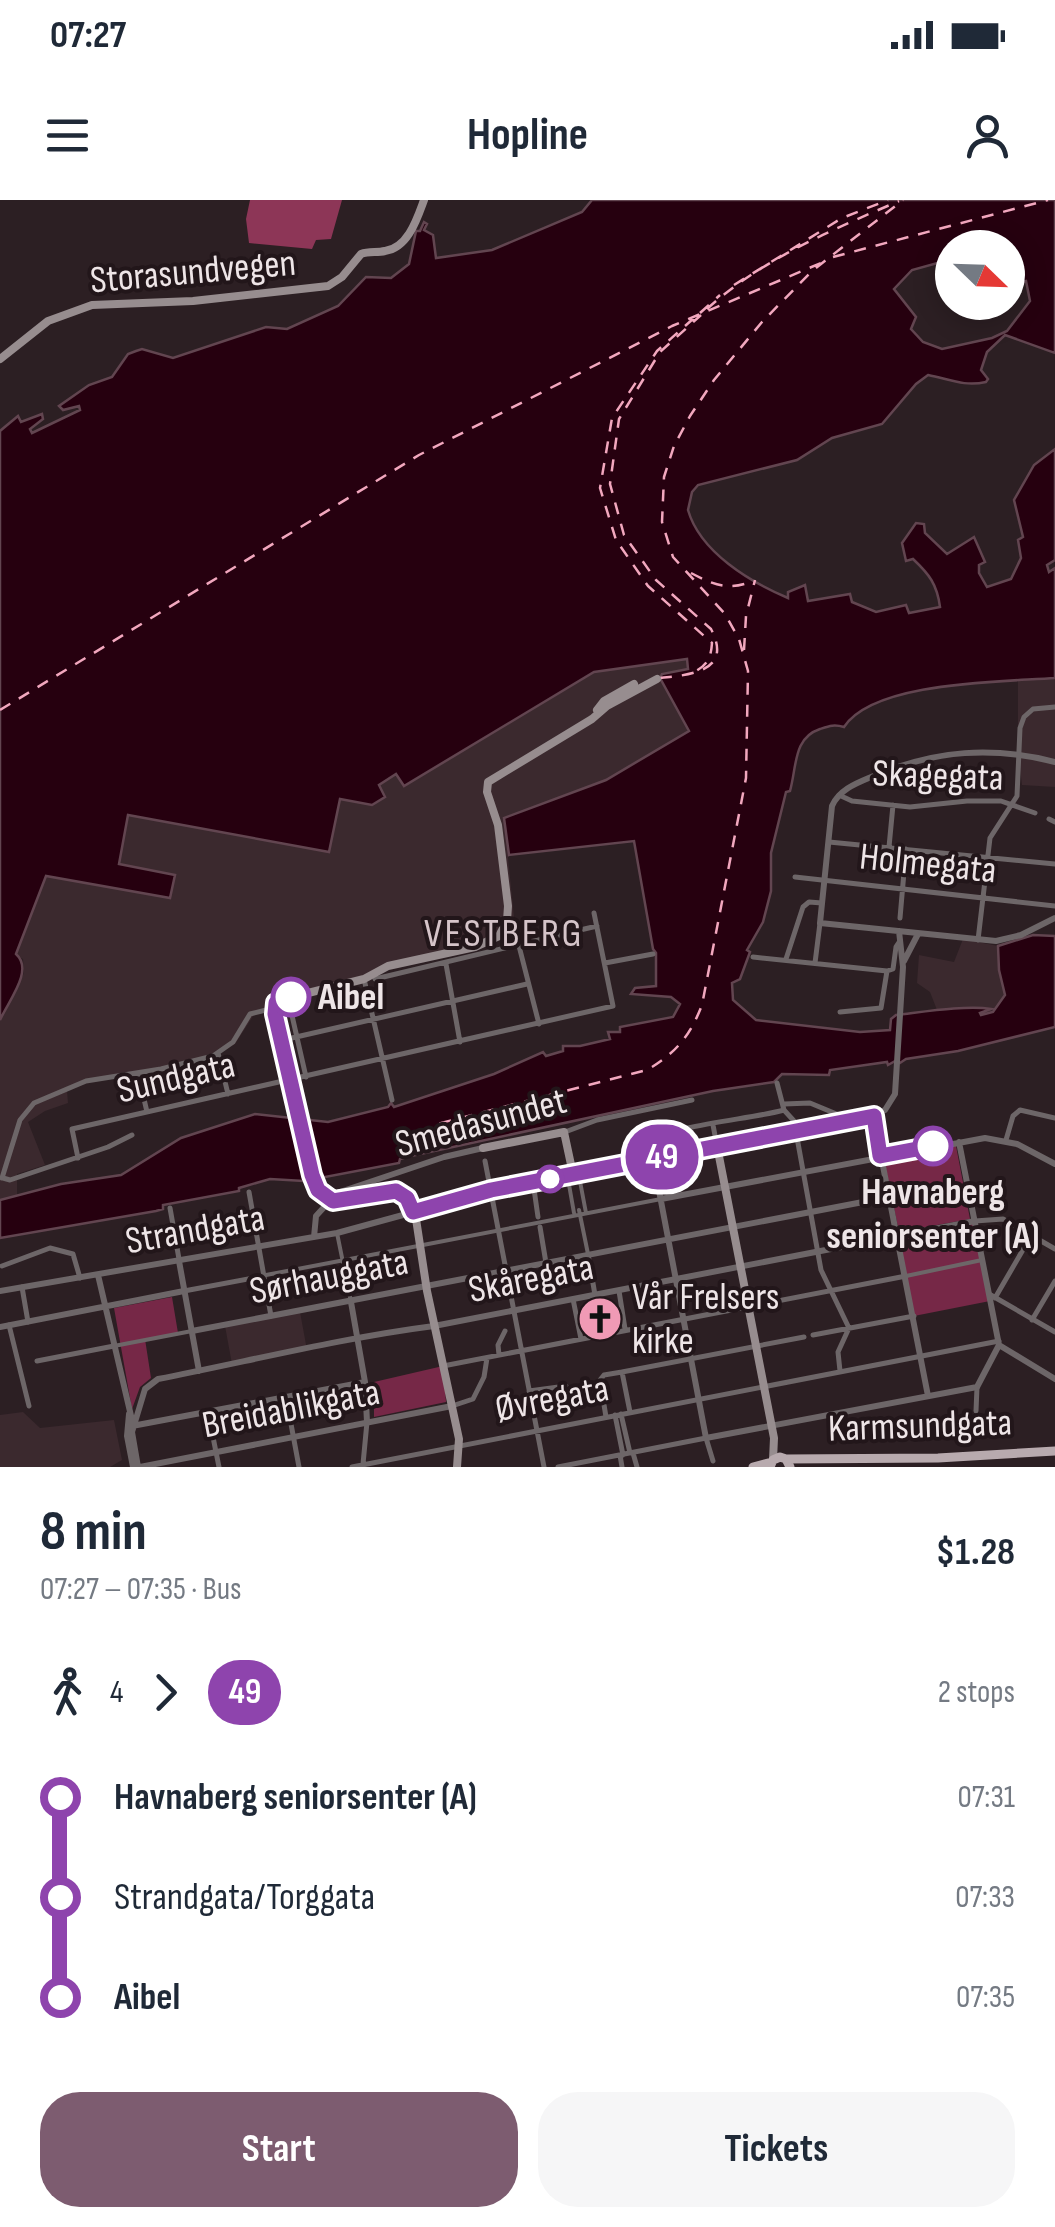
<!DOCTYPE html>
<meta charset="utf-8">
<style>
body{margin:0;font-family:"Sofia Sans Condensed",sans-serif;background:#f6f6f7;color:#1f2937;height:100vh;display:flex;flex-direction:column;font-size:38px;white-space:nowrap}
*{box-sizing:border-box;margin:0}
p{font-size:32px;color:#747a83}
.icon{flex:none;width:55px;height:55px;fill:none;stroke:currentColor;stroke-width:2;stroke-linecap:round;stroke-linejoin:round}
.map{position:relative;height:1267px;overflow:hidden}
.sheet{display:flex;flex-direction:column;background:#fff;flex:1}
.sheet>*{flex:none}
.badge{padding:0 20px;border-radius:32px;font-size:35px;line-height:65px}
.needle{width:65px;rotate:113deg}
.tools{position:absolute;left:935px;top:30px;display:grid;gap:20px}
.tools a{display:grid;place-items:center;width:90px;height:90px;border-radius:50%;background:#fff;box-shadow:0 5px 25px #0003;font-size:50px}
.map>.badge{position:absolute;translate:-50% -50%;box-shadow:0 0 0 5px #fff}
.legs{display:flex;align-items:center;gap:15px;height:110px;padding:0 40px;font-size:32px}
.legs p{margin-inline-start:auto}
.overview{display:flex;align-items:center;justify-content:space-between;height:170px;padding:0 40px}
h1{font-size:55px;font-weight:700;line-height:75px}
.cta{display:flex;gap:20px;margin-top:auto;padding:20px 40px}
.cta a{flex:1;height:115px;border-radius:40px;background:#7d5c70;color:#fff;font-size:40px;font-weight:700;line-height:115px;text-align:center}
.cta a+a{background:#f6f6f7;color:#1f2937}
ul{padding:0 40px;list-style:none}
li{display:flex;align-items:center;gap:35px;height:100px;font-size:38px}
li i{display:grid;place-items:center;width:15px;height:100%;margin:0 12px;background:currentColor}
li i::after{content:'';width:25px;height:25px;margin:-12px;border:8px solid;border-radius:50%;background:#fff}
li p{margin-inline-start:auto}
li:first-child i{background:linear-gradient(#0000 50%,currentColor 0)}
li:last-child i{background:linear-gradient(currentColor 50%,#0000 0)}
.status{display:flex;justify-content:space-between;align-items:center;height:70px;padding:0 50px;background:#fff;direction:ltr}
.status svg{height:28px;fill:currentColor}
header{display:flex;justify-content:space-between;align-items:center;height:130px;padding:0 40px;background:#fff;font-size:45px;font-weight:700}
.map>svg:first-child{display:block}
.built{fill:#3b292e}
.green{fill:#762847}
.forest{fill:#8d3657}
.water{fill:#26000f;stroke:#624550;stroke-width:2.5;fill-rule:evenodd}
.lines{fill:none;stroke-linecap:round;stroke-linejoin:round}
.ferry{stroke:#f2a7be;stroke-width:2.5;stroke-dasharray:12 10;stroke-linecap:butt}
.pedestrian{stroke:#6d6668;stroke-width:4}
.minor{stroke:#6d6668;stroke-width:5}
.tertiary{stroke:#6d6668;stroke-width:6}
.secondary{stroke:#978d8f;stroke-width:8}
.primary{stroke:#b8aaae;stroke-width:9}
.line-1-casing{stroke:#fff;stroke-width:22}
.line-1{stroke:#8e44ad;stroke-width:15}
.stop-1-dot{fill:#fff;stroke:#8e44ad;stroke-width:5}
.labels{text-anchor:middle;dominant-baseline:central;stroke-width:8;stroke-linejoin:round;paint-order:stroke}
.street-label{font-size:38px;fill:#eee5e7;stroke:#22161a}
.stop-label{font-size:38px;font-weight:bold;fill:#eee5e7;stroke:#22161a;text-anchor:start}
.poi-label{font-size:38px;fill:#eee5e7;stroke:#22161a;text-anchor:start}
.neighbourhood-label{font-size:40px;letter-spacing:2.5px;fill:#d5c4c9;stroke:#22161a}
</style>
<div class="status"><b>07:27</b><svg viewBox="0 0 49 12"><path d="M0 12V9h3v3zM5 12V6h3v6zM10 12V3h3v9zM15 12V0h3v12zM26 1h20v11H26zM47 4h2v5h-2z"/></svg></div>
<header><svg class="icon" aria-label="menu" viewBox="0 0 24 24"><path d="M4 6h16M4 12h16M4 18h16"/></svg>Hopline<svg class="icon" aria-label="person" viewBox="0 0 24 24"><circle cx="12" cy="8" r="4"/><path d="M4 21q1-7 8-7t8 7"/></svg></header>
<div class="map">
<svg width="1055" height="1267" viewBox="0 0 1055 1267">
<rect width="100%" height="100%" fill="#2c1f23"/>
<!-- built -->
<path class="built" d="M687,459L688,469L662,473L689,531L606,580L504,618L515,727L503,739L437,755L371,775L368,781L284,800L276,807L275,815L257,810L235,844L194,864L143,875L95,879L67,891L68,903L45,911L28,922L45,965L17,974V997L0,1000V820L24,773L23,759L15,755L47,675L118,665L128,613L339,599L378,585L397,574L404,585L594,472Z
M1055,478V587L1022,585L1018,552V481Z
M963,739L998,746L999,770L1005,795L993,812L981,815L980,813L988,810L975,807L959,811L937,810L930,792L917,783L919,755L954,762Z
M300,1112L307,1150L232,1164L225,1126Z
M23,1212L40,1228L114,1220L122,1260L110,1267H0V1215Z"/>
<!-- green -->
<path class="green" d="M956,946L970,1019L899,1032L884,959Z
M975,1021L990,1101L914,1116L897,1035Z
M172,1097L178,1133L145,1139L151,1178L140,1187L132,1209L114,1108Z
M443,1166L446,1202L374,1217V1182Z"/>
<!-- forest -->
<path class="forest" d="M250,0H342L331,39L316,40L312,49L249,43L246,19Z"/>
<!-- water -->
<path class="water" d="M592,0H1055V153L1005,135L987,152L981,170L988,179L986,182C964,187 949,179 928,175L916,184L882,224L832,238L797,260L698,285L692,292L688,310C700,352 750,382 788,398V392L805,385L808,401L850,394L852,402L876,412L906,405L909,413L940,407C937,384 929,374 913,359L906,361L902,343L916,323L924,324L925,333L947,354L974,337L985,362L979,365V373L987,387L1011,379L1021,358L1018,340L1023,337L1014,300L1034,265L1055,249V360L1047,365L1049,372L1055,368V478C1003,482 874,481 844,527C834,524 829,526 820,529C793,538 797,566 790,591L786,592L771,653V691L763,722L747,750L750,752L740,779L732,783L733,800L756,820L860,832L890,830L891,819L896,815C923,812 966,805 991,809L980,813L981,815L993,812L1005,795L999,770L998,746L1033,735L1055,736V827L958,851L906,859L900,863L897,860L888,865L887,862L830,870L829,875L782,874L774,882L713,891L411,956L400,959L399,963L304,981L270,979L239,988V991L163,1005V1009L156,1011L0,1038V1000L61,984L121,975L181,938L255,914L328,922L388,907L391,903L394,907L494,874L543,852L546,856L563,851V846H580L610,839L608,832H620V827L673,817L680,804L671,797L631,794L635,788L656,786V753L653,749L634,641L509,655L504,618L606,580L689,531L660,478L662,474L688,469L687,459L594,472L404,586L396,574L379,585L385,597L372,605L340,599L329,652L128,615L119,664L175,675L170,698L46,676L16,754C34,770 9,800 0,820V231L18,216L21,222L42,214L43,219L30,229L32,233L80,210L79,206L63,210L59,206L89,185L112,177L128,154L136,151L142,149L173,158L266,127L287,129L338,106L366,77L391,78L409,64L416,31H420L424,22L427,24L424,30L433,35L436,58L492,50L582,12ZM952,48H1008V85L1026,81L1030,101L1007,131L992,138L942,149L923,142L911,129L916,117L894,89L912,70L952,59Z"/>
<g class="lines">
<!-- ferry -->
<path class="ferry" d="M833,57L1048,0
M734,85L842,18L888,0
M707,109C762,59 832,30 899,1
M700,113L720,95
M694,118L657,151L612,218L600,288L616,340L648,386L712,443C711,457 708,464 696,471
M691,373C714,385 728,391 753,381
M744,450L746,416L755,380
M660,478C691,475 733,471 711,429L656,380L624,335L610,284L619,219L660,152L701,115
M0,510L419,255L672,126L821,63
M411,956L422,939L437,924L647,870C676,853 690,836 702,805L746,578L748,471L739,439L725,414L673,357L662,322L664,277L674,246L690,216L714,180L762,122L812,71L903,0"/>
<!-- pedestrian -->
<path class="pedestrian" d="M579,976L586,1013
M568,979L574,1013
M579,1010L588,1054
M337,1033L351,1102
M423,1045L661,999
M266,1075L418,1046
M906,1076L982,1060
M114,1146L192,1131"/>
<!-- minor -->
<path class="minor" d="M839,595L852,601L910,607L967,601H1001L1035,613
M1049,619L1055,622
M829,642L1055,664
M889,647L893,605
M795,677L1055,706
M900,718L906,649
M502,731L519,746
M978,740L990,638L1017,596L1020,528L1024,517L1033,509L1055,507
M519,746L539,824
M753,757L887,771
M786,759L803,707L809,702L822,703
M605,763L653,754
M815,763L820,723
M446,764L460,842
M887,771L893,769L896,747L900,741
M364,779L392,900
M375,779L597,726
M288,798L306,877
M840,812L881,808L887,771
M283,840L527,784
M218,853L228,894
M138,873L147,912
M784,904L810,903L851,920
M784,910L794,921L821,1070L849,1128L838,1152L840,1171
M713,925L717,946
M565,932L597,920L692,900
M1006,940L1013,916L1020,910L1055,918
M78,958L72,929L613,806L594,713
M653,959L652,942C670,925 753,919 784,910L777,883
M485,961L544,1267
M2,978L20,920L34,903L86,881L161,869L213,856L233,842L250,814L274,808
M3,978L10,980L108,947L132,935
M533,982L538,1017
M249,992L271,1116
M170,1008L179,1059
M975,1021L1003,1019L1055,1049
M540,1027L546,1063
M588,1054L595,1095
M2,1066L50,1048L73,1054L80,1078
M22,1087L28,1122
M184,1091L264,1076
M619,1091L625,1129
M989,1094L1055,1132
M995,1098L1031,1036
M573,1099L581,1139
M1032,1120L1055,1081
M9,1125L29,1206
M813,1135L914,1116
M499,1155L498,1145L505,1131
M37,1161L114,1146
M443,1166L906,1076
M529,1191L566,1186
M286,1197L299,1267
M452,1206L473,1199L484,1177L487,1158
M976,1211L977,1187
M208,1212L219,1267
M630,1212L622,1172L804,1137
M621,1214L630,1253
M615,1215L623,1255
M606,1217L600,1180L604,1175L622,1172
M633,1253L637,1267
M620,1255L622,1267
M363,1264L367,1222
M352,1267L999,1141
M558,1267L706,1238L713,1261"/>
<!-- tertiary -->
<path class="tertiary" d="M1055,562C992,546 937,550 876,575C860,582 840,588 832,606L820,723L996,741L1021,735L1055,718
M904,761L918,734
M873,915L928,1196
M959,942L999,1145
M717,946L873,915L885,910L895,894L903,767L899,731
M653,959L706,1238L977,1187L999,1145
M661,999L985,938L1017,944L1055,964
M314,1037L316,1016L337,993L444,957L483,948
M179,1061L199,1171
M98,1075L132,1220
M0,1091L337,1033L491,991L573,974
M351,1102L365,1182L367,1222
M0,1127L184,1091
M192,1131L889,997
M999,1145L1055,1179
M129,1214L127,1236L133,1267
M132,1226L365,1182
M132,1232L138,1267
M129,1242L145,1189L158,1179C250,1161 341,1138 434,1126L975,1021
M140,1267L452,1206"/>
<!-- secondary -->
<path class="secondary" d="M0,159L48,121L92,105L193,101L328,86L342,77L361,54C369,51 377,53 385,51C408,48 417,19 424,0
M597,510L604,501L634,484
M483,948L564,932L573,974L717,946L774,1238L773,1260
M457,1267L459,1239L427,1091L416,1019L407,998L396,991L336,1001L318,990L275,805L280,800L364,779L388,766L475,747L499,736L507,721L508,706L498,625L487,592L488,582L592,519L607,506L657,479"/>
<!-- primary -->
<path class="primary" d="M786,1259L938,1258L1055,1251
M753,1267L772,1262
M770,1267L773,1260L780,1257L786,1259L790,1267"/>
</g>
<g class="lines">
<defs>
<path id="line-1" d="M291,797L276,803L275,814L312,975L318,990L333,1001L396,991L407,998L413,1012L491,990L874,916L880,956L933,946"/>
</defs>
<!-- line-1 casing -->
<use href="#line-1" class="line-1-casing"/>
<!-- line-1 -->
<use href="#line-1" class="line-1"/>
</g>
<!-- icons -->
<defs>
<symbol id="church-disc" viewBox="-11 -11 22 22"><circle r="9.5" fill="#f09ab5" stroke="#22161a"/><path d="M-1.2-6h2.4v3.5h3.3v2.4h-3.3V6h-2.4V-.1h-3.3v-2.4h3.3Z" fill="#111"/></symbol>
</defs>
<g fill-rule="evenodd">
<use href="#church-disc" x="575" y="1094" width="50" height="50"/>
</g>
<!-- markers -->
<g class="stop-1-dot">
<circle cx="291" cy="797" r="18"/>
<circle cx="933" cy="946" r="18"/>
<circle cx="550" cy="979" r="12"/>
</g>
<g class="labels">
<!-- street labels -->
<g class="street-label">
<text transform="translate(193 72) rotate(-5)">Storasundvegen</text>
<text transform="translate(938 576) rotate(2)">Skagegata</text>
<text transform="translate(928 664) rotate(6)">Holmegata</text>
<text transform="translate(176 878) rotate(-13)">Sundgata</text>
<text transform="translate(481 923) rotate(-15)">Smedasundet</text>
<text transform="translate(195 1030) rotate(-10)">Strandgata</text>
<text transform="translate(329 1077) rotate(-11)">Sørhauggata</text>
<text transform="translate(531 1079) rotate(-11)">Skåregata</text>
<text transform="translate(552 1199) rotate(-11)">Øvregata</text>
<text transform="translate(291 1209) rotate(-11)">Breidablikgata</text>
<text transform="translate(920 1226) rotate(-2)">Karmsundgata</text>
</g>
<!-- stop labels -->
<g class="stop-label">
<text x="318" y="797">Aibel</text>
<text x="933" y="992" text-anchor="middle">Havnaberg<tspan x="933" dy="44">seniorsenter (A)</tspan></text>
</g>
<!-- poi labels -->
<g class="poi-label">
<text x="632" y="1097">Vår Frelsers<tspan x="632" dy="44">kirke</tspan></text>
</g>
<!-- neighbourhood labels -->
<g class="neighbourhood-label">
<text x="504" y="734">VESTBERG</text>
</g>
</g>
</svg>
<div class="tools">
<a><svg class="needle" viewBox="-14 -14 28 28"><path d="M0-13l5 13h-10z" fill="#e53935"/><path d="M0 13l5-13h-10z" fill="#747a83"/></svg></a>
</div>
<b class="badge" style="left:662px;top:957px;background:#8e44ad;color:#fff">49</b>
</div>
<section class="sheet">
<div class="overview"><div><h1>8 min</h1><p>07:27 – 07:35 · Bus</p></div><b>$1.28</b></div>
<div class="legs"><svg class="icon" aria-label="walk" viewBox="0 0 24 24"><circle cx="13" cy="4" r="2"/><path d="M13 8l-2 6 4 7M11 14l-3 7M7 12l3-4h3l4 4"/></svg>4<svg class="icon" aria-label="forward" viewBox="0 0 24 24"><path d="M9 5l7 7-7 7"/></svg><b class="badge" style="background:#8e44ad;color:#fff">49</b><p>2 stops</p></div>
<ul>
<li><i style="color:#8e44ad"></i><b>Havnaberg seniorsenter (A)</b><p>07:31</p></li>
<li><i style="color:#8e44ad"></i><span>Strandgata/Torggata</span><p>07:33</p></li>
<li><i style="color:#8e44ad"></i><b>Aibel</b><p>07:35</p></li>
</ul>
<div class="cta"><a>Start</a><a>Tickets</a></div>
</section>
